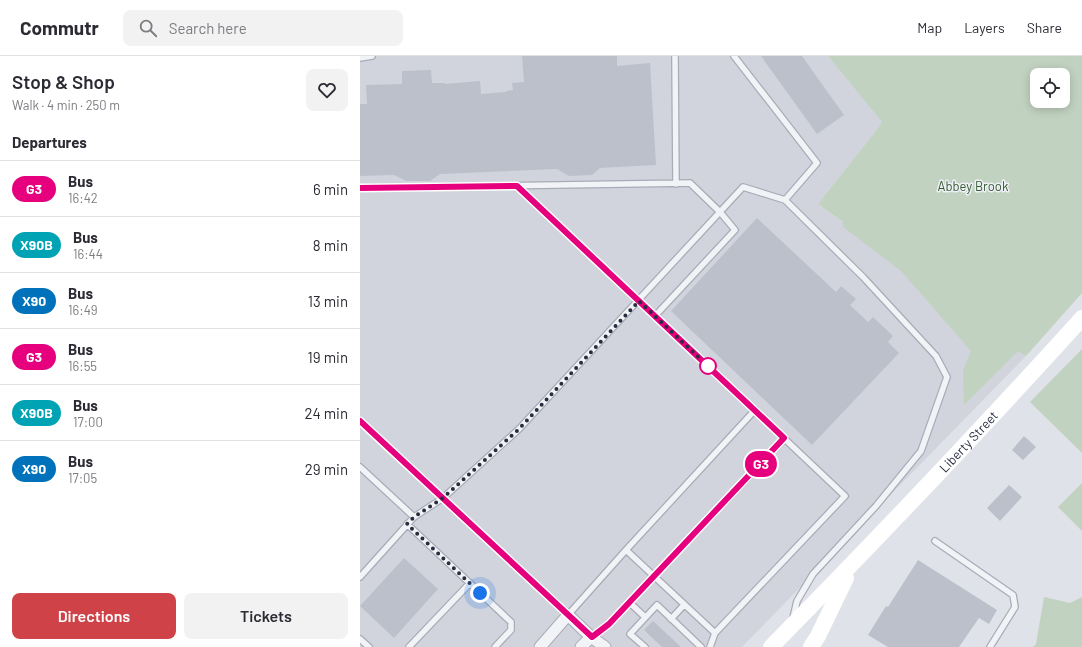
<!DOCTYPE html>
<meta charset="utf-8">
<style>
body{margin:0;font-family:Barlow,sans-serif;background:#f2f2f3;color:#2b2b33;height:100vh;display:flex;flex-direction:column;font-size:15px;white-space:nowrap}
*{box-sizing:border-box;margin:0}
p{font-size:13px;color:#7c7c81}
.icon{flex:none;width:22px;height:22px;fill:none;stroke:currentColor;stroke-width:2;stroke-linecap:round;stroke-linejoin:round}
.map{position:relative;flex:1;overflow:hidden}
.panel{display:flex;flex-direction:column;background:#fff;width:360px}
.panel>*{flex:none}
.badge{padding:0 8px;border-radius:13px;font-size:14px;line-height:26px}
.fabs{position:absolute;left:670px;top:12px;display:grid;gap:8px}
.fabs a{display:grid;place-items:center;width:40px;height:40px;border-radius:8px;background:#fff;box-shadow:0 2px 10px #0003;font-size:20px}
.you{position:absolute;width:20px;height:20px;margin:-10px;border:3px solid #fff;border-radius:50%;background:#1a73e8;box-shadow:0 0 0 6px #1a73e833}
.map>.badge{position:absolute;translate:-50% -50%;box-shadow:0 0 0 2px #fff}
h2{padding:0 12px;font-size:15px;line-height:36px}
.round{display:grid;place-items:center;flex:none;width:42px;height:42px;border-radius:8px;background:#f2f2f3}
.head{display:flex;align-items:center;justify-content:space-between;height:68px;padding:0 12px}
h1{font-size:19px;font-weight:600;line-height:30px}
.action{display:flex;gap:8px;margin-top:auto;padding:8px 12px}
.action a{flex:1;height:46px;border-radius:8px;background:#cf4247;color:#fff;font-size:16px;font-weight:600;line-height:46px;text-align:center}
.action a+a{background:#f2f2f3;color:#2b2b33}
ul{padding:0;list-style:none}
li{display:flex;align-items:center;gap:12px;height:56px;padding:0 12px;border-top:1px solid #e1e1e2}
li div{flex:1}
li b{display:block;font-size:15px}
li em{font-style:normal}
li .badge{min-width:44px;font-weight:700;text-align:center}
header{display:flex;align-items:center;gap:24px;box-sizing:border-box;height:56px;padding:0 20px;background:#fff;border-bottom:1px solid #e1e1e2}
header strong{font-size:19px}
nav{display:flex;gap:22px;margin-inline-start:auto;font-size:14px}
.search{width:280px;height:36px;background:#f2f2f3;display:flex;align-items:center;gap:10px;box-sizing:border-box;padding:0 14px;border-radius:8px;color:#7c7c81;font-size:15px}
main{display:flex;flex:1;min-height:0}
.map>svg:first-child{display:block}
.built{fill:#d1d4dd}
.green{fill:#c2d2c0;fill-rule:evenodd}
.building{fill:#bcc0cb}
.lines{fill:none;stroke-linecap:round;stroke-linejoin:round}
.lane-casing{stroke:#a8acb6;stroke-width:8}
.street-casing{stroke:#a8acb6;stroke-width:13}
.lane{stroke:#f2f3f7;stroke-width:5.5}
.street{stroke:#f2f3f7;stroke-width:11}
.secondary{stroke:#fff;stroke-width:16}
.line-casing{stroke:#fff;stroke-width:9}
.line{stroke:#e6007e;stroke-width:6}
.walk{stroke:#282e40;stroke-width:4;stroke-dasharray:0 7.2}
.stop-dot{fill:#fff;stroke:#e6007e;stroke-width:2}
.labels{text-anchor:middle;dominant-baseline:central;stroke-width:3;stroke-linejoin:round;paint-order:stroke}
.park-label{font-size:13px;fill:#385b35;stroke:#eef1f6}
.street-label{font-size:13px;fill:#282e40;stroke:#eef1f6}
</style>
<header>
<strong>Commutr</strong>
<div class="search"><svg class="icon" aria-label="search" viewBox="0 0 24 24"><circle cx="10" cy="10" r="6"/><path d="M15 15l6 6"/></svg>Search here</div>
<nav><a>Map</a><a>Layers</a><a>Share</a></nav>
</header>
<main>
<section class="panel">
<div class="head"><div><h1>Stop &amp; Shop</h1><p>Walk · 4 min · 250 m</p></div><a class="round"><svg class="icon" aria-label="heart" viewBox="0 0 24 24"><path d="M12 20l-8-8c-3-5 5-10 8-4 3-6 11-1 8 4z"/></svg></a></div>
<h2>Departures</h2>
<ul>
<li><span class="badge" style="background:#e6007e;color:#fff">G3</span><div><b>Bus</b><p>16:42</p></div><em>6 min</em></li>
<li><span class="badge" style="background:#00a3b4;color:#fff">X90B</span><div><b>Bus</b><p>16:44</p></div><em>8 min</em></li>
<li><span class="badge" style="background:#0072bc;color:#fff">X90</span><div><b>Bus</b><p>16:49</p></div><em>13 min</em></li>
<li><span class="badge" style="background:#e6007e;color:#fff">G3</span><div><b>Bus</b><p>16:55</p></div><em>19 min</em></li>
<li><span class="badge" style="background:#00a3b4;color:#fff">X90B</span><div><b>Bus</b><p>17:00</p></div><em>24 min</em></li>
<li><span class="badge" style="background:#0072bc;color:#fff">X90</span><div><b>Bus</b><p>17:05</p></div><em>29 min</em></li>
</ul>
<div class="action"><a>Directions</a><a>Tickets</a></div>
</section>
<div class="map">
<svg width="722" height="591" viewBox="0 0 722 591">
<rect width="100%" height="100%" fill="#dfe2e8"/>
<!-- built -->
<path class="built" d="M0,0H468L523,67L458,148L666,300L382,591H0Z"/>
<!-- green -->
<path class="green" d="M468,0H722V237L666,300L658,295L604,349L603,315L611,295L541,215L483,171V166L458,148L516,75L522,66ZM677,19H703V45H677Z
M722,293V397L670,346Z
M722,427V475L698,451Z
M684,541L710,547L722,541V591H673L676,588Z"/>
<!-- building -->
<path class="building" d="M162,0H257V10L290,7L296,109L240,112L232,119L209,120L197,113L80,118L70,125H46L34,119L0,120V48H7L6,29L42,28V15L71,14L72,27H85V28L120,25L121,38L146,36V35L153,34L152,27L164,26Z
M401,0H442L484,59L457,78Z
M397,162L476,236L481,230L496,243L490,249L508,266L513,261L533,280L528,286L539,297L452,389L311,255Z
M664,380L676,391L663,404L652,394Z
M649,429L662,441L640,465L627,452Z
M44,502L78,533L34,582L0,550Z
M558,504L637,554L629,568L619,562L599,591H528L508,579L526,550L528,551Z
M293,565L321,591H302L284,574Z"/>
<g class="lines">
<defs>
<path id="lane" d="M315,0L316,128
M374,0L457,107L425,144
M0,2L12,0
M157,130L485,440L355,577L266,494
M0,132L330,127L360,156L375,174L295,260
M0,365L208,559L266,494L395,354
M0,411L54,461
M47,468L151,566V574L135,591
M575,485L653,539L655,551L630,591
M0,521L54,461L83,442L159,373L383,131L425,144L503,221L576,300L587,321L561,395L516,450L453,518L437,545L433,562
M270,547L285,561
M311,563L324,549
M231,581L249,568L424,383
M0,583L9,591
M49,591L110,527
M285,591L270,578L297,549L341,591
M350,591L355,577"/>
<path id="street" d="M180,591L208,559L231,581L245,591
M221,591L231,581"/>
</defs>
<!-- lane casing -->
<use href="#lane" class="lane-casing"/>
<!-- street casing -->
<use href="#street" class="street-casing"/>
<!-- lane -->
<use href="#lane" class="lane"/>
<!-- street -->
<use href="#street" class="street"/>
<!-- secondary -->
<g class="secondary">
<path id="s1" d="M411,591C517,483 621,374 722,262"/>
<path d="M451,591L458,580L486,522"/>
</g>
</g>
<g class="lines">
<defs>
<path id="line" d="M0,132L157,130L424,382L249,568L232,581L0,365"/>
</defs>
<!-- line casing -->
<use href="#line" class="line-casing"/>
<!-- line -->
<use href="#line" class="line"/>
<!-- walk -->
<path class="walk" d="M120,537L47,468L54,461L83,442L159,373L279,245L348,310"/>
</g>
<!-- markers -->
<circle class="stop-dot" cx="348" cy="310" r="8"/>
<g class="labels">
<!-- park labels -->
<g class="park-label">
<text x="613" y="130">Abbey Brook</text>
</g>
<!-- street labels -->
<g class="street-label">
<text stroke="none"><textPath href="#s1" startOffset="285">Liberty Street</textPath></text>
</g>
</g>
</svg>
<div class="fabs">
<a><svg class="icon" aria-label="locate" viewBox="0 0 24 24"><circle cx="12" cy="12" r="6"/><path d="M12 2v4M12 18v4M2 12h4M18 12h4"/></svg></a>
</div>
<div class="you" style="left:120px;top:537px"></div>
<b class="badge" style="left:401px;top:408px;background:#e6007e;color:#fff">G3</b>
</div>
</main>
